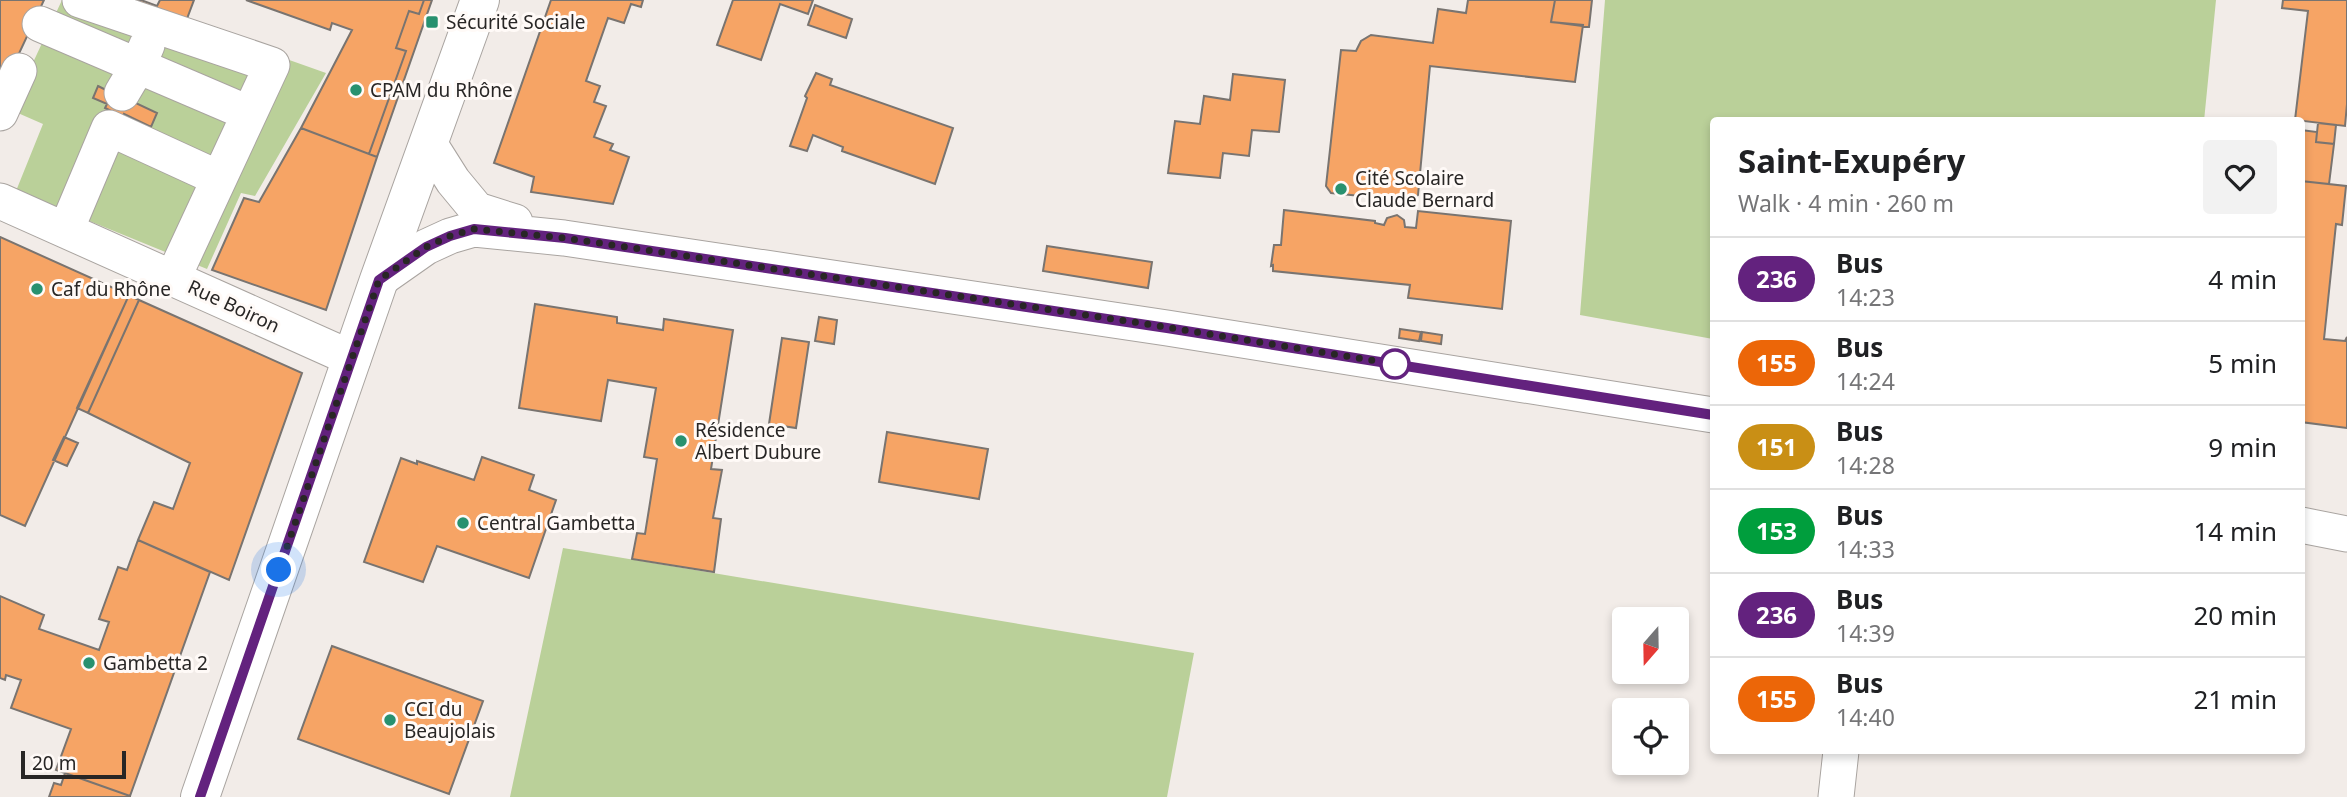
<!DOCTYPE html>
<meta charset="utf-8">
<style>
body{margin:0;font-family:"Noto Sans",sans-serif;background:#f2f2f2;color:#202124;height:100vh;display:flex;flex-direction:column;font-size:26px;white-space:nowrap}
*{box-sizing:border-box;margin:0}
p{font-size:23px;color:#757577}
.icon{flex:none;width:38px;height:38px;fill:none;stroke:currentColor;stroke-width:2;stroke-linecap:round;stroke-linejoin:round}
.map{position:relative;flex:1;overflow:hidden}
.drawer{position:absolute;left:1710px;top:117px;width:595px;height:637px;display:flex;flex-direction:column;background:#fff;border-radius:7px;box-shadow:0 4px 10px #0003}
.drawer>*{flex:none}
.badge{padding:0 14px;border-radius:23px;font-size:24px;line-height:46px}
.needle{width:46px;rotate:200deg}
.buttons{position:absolute;left:1612px;top:607px;display:grid;gap:14px}
.buttons a{display:grid;place-items:center;width:77px;height:77px;border-radius:7px;background:#fff;box-shadow:0 4px 10px #0003;font-size:35px}
.scale{position:absolute;left:21px;bottom:18px;width:105px;box-sizing:border-box;padding-left:7px;border:4px solid #282625;border-top:0;font-size:19px;line-height:24px;white-space:nowrap;color:#282625;-webkit-text-stroke:5px #fffaf7;paint-order:stroke}
.you{position:absolute;width:35px;height:35px;margin:-18px;border:5px solid #fff;border-radius:50%;background:#1a73e8;box-shadow:0 0 0 10px #1a73e833}
.map>.badge{position:absolute;translate:-50% -50%;box-shadow:0 0 0 4px #fff}
.round{display:grid;place-items:center;flex:none;width:74px;height:74px;border-radius:7px;background:#f2f2f2}
.headline{display:flex;align-items:center;justify-content:space-between;height:119px;padding:0 28px}
h1{font-size:33px;font-weight:700;line-height:52px}
ul{padding:0;list-style:none}
li{display:flex;align-items:center;gap:21px;height:84px;padding:0 28px;border-top:2px solid #e0e0e0}
li div{flex:1}
li b{display:block;font-size:26px}
li em{font-style:normal}
li .badge{min-width:77px;font-weight:700;text-align:center}
.map>svg:first-child{display:block}
.green{fill:#bad099}
.building{fill:#f6a465;stroke:#797470;stroke-width:2}
.lines{fill:none;stroke-linecap:round;stroke-linejoin:round}
.minor-casing{stroke:#a9a4a0;stroke-width:37}
.major-casing{stroke:#a9a4a0;stroke-width:40}
.minor{stroke:#fff;stroke-width:35}
.major{stroke:#fff;stroke-width:38}
.line-casing{stroke:#fff;stroke-width:16}
.line{stroke:#63227e;stroke-width:10}
.walk{stroke:#282625;stroke-width:7;stroke-dasharray:0 12.6}
.poi-dot{fill:#28916f;stroke:#fffaf7;stroke-width:2.5}
.stop-dot{fill:#fff;stroke:#63227e;stroke-width:3.5}
.labels{text-anchor:middle;dominant-baseline:central;stroke-width:6;stroke-linejoin:round;paint-order:stroke}
.poi-label{font-size:19px;fill:#282625;stroke:#fffaf7;text-anchor:start}
.street-label{font-size:19px;fill:#282625;stroke:#fffaf7}
</style>
<div class="map">
<svg width="2347" height="797" viewBox="0 0 2347 797">
<rect width="100%" height="100%" fill="#f2ece8"/>
<!-- green -->
<path class="green" d="M62,0H119L326,73L255,196L241,193L207,269L16,191L43,124L11,110Z
M1605,0H2216L2204,121H1713V339L1580,315Z
M563,548L1194,653L1167,797H510Z"/>
<!-- building -->
<path class="building" d="M0,0H44L0,94Z
M119,0H141L157,6L160,0H194L185,24Z
M246,0H424L419,14L409,11L396,48L406,51L369,154L301,128L352,30L332,23L330,30Z
M424,0H432L377,157L369,154L406,51L396,48L409,11L419,14Z
M551,0H643L641,7L631,4L624,23L608,18L586,81L600,86L594,102L606,106L594,137L613,144L610,150L629,157L613,204L531,192L534,177L494,163Z
M733,0H813L808,14L780,4L761,60L717,45Z
M1468,0H1555L1551,22L1583,25L1575,82L1430,66L1418,195L1411,201L1331,193L1326,186L1341,50L1356,51L1361,41L1371,35L1433,43L1438,9L1466,13Z
M1555,0H1592L1589,27L1551,22Z
M2283,0H2347V104L2345,126L2295,120L2308,11L2282,8Z
M815,5L852,19L846,38L808,25Z
M816,73L832,79L830,85L953,128L935,184L842,151L843,147L813,135L807,151L790,146L807,98L805,96Z
M1233,74L1285,80L1279,132L1252,130L1249,156L1223,153L1220,178L1168,173L1175,121L1200,124L1204,96L1230,100Z
M98,86L112,93L107,104L93,98Z
M114,89L127,99L157,113L151,127L124,114L123,117L105,108Z
M2318,123L2336,125L2334,144L2316,142Z
M301,128L377,157L326,310L212,270L244,198L259,202Z
M2301,130L2317,132L2316,142L2334,144L2329,184L2301,181Z
M2301,181L2346,186L2342,225L2336,224L2324,339L2345,341L2347,337V428L2301,422Z
M1284,210L1375,221V223L1384,225L1387,218L1397,215L1404,220L1405,227L1416,228L1418,211L1511,221L1502,309L1408,298L1410,285L1273,271V265L1271,266L1274,245H1281Z
M0,237L129,295L25,526L0,515Z
M1047,246L1152,262L1148,288L1043,271Z
M129,295L139,300L88,413L77,408Z
M139,300L302,373L229,580L138,540L154,502L173,509L190,463L88,413Z
M535,304L617,317V323L663,330L664,319L733,330L711,469L722,470L713,518L721,519L714,572L632,559L637,533L645,534L657,459L644,457L656,388L608,380L601,421L519,408Z
M819,317L837,320L834,344L815,341Z
M1400,329L1421,332L1419,341L1399,338Z
M1422,332L1442,335L1441,344L1421,341Z
M782,338L809,342L796,428L769,424Z
M887,432L988,449L979,499L879,482Z
M64,437L78,443L67,466L53,460Z
M482,457L534,475L529,490L556,500L529,578L437,546L423,582L364,562L401,458L417,464V461L474,480Z
M138,540L210,572L130,796L56,770L71,729L11,708L21,680L6,675L5,680L0,678V596L44,615L39,629L99,650L109,622L99,619L118,567L127,570Z
M332,646L483,701L449,794L298,739Z
M65,773L130,796V797H49L54,783L61,785Z"/>
<g class="lines">
<defs>
<path id="minor" d="M80,0L272,65L173,278
M40,24L248,113
M122,93L138,66L147,45
M0,113L19,71
M429,143L453,181L477,210L515,222
M0,201L353,359
M66,230L109,128L218,178
M379,280L426,247L450,236L474,229L564,238L1167,328L1713,415
M2301,525L2347,534
M1836,797L1841,751"/>
<path id="major" d="M200,797L379,280L480,0"/>
</defs>
<!-- minor casing -->
<use href="#minor" class="minor-casing"/>
<!-- major casing -->
<use href="#major" class="major-casing"/>
<!-- minor -->
<use href="#minor" class="minor"/>
<!-- major -->
<use href="#major" class="major"/>
</g>
<g class="lines">
<defs>
<path id="line" d="M200,797L379,280L426,247L450,236L474,229L565,238L1167,328L1713,415"/>
</defs>
<!-- line casing -->
<use href="#line" class="line-casing"/>
<!-- line -->
<use href="#line" class="line"/>
<!-- walk -->
<path class="walk" d="M279,570L379,280L426,247L450,236L474,229L565,238L1140,323L1395,364"/>
</g>
<!-- markers -->
<g class="poi-dot">
<rect x="425" y="15" width="14" height="14" rx="3.5"/>
<circle cx="356" cy="90" r="7"/>
<circle cx="1341" cy="189" r="7"/>
<circle cx="37" cy="289" r="7"/>
<circle cx="681" cy="441" r="7"/>
<circle cx="463" cy="523" r="7"/>
<circle cx="89" cy="663" r="7"/>
<circle cx="390" cy="720" r="7"/>
</g>
<circle class="stop-dot" cx="1395" cy="364" r="14"/>
<g class="labels">
<!-- poi labels -->
<g class="poi-label">
<text x="446" y="22">Sécurité Sociale</text>
<text x="370" y="90">CPAM du Rhône</text>
<text x="1355" y="178">Cité Scolaire<tspan x="1355" dy="22">Claude Bernard</tspan></text>
<text x="51" y="289">Caf du Rhône</text>
<text x="695" y="430">Résidence<tspan x="695" dy="22">Albert Dubure</tspan></text>
<text x="477" y="523">Central Gambetta</text>
<text x="103" y="663">Gambetta 2</text>
<text x="404" y="709">CCI du<tspan x="404" dy="22">Beaujolais</tspan></text>
</g>
<!-- street labels -->
<g class="street-label">
<text transform="translate(234 306) rotate(25)">Rue Boiron</text>
</g>
</g>
</svg>
<div class="buttons">
<a><svg class="needle" viewBox="-14 -14 28 28"><path d="M0-13l5 13h-10z" fill="#e53935"/><path d="M0 13l5-13h-10z" fill="#757577"/></svg></a>
<a><svg class="icon" aria-label="locate" viewBox="0 0 24 24"><circle cx="12" cy="12" r="6"/><path d="M12 2v4M12 18v4M2 12h4M18 12h4"/></svg></a>
</div>
<div class="scale">20 m</div>
<div class="you" style="left:279px;top:570px"></div>
<section class="drawer">
<div class="headline"><div><h1>Saint-Exupéry</h1><p>Walk · 4 min · 260 m</p></div><a class="round"><svg class="icon" aria-label="heart" viewBox="0 0 24 24"><path d="M12 20l-8-8c-3-5 5-10 8-4 3-6 11-1 8 4z"/></svg></a></div>
<ul>
<li><span class="badge" style="background:#63227e;color:#fff">236</span><div><b>Bus</b><p>14:23</p></div><em>4 min</em></li>
<li><span class="badge" style="background:#ec6608;color:#fff">155</span><div><b>Bus</b><p>14:24</p></div><em>5 min</em></li>
<li><span class="badge" style="background:#c98f15;color:#fff">151</span><div><b>Bus</b><p>14:28</p></div><em>9 min</em></li>
<li><span class="badge" style="background:#009e3d;color:#fff">153</span><div><b>Bus</b><p>14:33</p></div><em>14 min</em></li>
<li><span class="badge" style="background:#63227e;color:#fff">236</span><div><b>Bus</b><p>14:39</p></div><em>20 min</em></li>
<li><span class="badge" style="background:#ec6608;color:#fff">155</span><div><b>Bus</b><p>14:40</p></div><em>21 min</em></li>
</ul>
</section>
</div>
